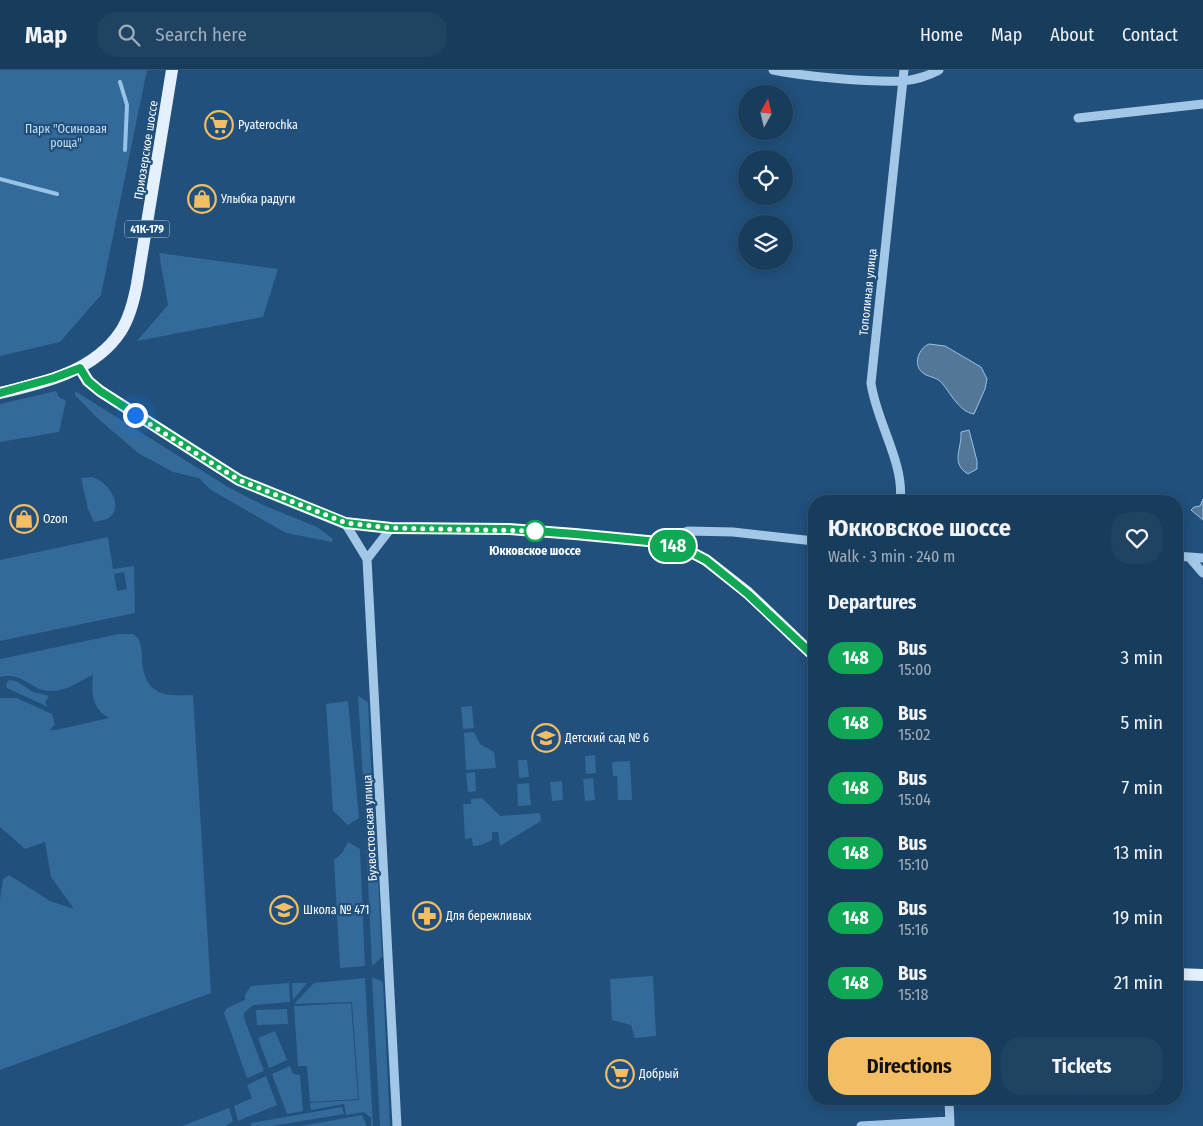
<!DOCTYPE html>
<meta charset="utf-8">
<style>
body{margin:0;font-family:"Fira Sans Condensed",sans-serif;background:#214362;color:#f1f3f6;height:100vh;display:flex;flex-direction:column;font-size:19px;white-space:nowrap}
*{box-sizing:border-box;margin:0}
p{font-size:16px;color:#9fadbb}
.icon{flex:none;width:28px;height:28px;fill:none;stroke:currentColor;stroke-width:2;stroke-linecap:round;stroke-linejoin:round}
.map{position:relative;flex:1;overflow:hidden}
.sheet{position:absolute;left:808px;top:425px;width:375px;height:610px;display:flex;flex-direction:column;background:#183c5c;border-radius:20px;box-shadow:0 2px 12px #0003,0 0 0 1px #365672}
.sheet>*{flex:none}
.badge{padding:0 10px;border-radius:16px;font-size:18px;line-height:32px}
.needle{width:32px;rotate:8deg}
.controls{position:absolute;left:738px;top:15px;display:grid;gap:10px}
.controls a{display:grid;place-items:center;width:55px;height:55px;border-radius:50%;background:#183c5c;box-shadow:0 2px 12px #0003,0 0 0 1px #365672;font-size:25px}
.you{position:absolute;width:25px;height:25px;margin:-12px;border:4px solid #fff;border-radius:50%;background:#1a73e8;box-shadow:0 0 0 8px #1a73e833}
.map>.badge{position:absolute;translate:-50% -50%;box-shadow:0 0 0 2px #fff}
h2{padding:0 20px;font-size:19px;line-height:45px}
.round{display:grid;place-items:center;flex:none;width:52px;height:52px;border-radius:20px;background:#214362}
.headline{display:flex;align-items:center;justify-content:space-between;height:85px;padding:0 20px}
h1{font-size:24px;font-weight:700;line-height:38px}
.primary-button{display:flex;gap:10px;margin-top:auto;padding:10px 20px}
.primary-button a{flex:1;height:58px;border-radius:20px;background:#f3bd64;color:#111;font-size:20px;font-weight:700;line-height:58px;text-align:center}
.primary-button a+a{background:#214362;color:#f1f3f6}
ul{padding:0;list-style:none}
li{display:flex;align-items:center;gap:15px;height:65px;padding:0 20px}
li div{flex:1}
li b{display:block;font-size:19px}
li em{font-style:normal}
li .badge{min-width:55px;font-weight:700;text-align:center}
header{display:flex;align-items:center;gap:30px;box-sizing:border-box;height:70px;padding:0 25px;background:#183c5c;border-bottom:1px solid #365672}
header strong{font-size:24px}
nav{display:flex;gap:28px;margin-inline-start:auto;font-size:18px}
.search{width:350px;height:45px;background:#214362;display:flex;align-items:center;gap:12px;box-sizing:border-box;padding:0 18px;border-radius:20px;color:#9fadbb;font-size:19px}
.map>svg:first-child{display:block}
.green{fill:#336a99;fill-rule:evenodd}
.water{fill:#547797;stroke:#96c3e7}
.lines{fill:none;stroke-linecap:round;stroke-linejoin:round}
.stream{stroke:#96c3e7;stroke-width:4}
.minor{stroke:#a3c7e6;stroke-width:9}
.major{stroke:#e4f0fd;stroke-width:12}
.line-casing{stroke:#fff;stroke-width:11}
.line{stroke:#10a855;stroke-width:8}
.walk{stroke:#fff;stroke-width:5;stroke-dasharray:0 9}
.stop-dot{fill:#fff;stroke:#10a855;stroke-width:2.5}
.labels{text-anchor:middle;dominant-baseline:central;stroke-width:4.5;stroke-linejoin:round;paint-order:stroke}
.shield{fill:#20507b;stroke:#bccad7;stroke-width:1}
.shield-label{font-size:11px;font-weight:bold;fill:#fff}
.poi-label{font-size:12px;fill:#fff;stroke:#20507b;text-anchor:start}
.park-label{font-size:12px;fill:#c6dff5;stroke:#20507b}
.street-label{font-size:12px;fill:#fff;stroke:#20507b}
.stop-label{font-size:12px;font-weight:bold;fill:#fff;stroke:#20507b}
</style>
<header>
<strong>Map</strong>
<div class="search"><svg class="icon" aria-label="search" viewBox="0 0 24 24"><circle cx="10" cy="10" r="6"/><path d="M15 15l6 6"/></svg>Search here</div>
<nav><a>Home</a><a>Map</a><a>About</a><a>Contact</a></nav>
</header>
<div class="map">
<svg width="1203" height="1056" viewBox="0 0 1203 1056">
<rect width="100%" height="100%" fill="#20507b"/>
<!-- green -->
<path class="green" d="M0,0H147L101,225L60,272L0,286Z
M159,183L278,199L263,247L137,271L168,235Z
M56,321L59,327L66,331L59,362L0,372V334Z
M75,321L228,417L263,435L317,457L333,469L332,472L286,463L211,420L199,408L173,402L138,383L96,347L75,325Z
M92,407C108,411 124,435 110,447C106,450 99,451 94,452L88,439L81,408Z
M108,467L113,499L134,496L135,543L0,571V490ZM124,502L127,519L117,521L114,504Z
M119,564H133L138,568C142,575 142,584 142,592C146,626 164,626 193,625L211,923L0,1000V830L3,809L9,805L50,831L74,839L51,807L45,772L25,779L0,757V628H17L52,644L55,655L49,660H56L109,648C92,639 91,623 93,605C79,611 68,621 52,621C31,622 24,601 0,607V589Z
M9,610C21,610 25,619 36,623C41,624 45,624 49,626L45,632L48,637L7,618L6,614Z
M358,626L368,632L374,757L366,758Z
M348,631L359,748L348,755L333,741L326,634Z
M472,636L474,658L463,659L461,637Z
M474,662L480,674L494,682L496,698L466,700L464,663Z
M595,685L596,703L586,704L585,686Z
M518,690H527L529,707L519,708Z
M630,691L632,730H618L617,706H613L612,692Z
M475,702L476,721L468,722L466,703Z
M593,708L595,730L585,731L583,709Z
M562,711L563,730L552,731L550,712Z
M529,713L531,735L518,736L517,714Z
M482,728L500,746L540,743L541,751L500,776L498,762H492V770L481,775L473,776L472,768L465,769L463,734H471V729Z
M376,769L382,887L372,896L366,770Z
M348,772L360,779L365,896L340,898L334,790L342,783Z
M653,906L656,966L635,968L631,955L612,950L610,909Z
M372,907L383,912L390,1056H380Z
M365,908L373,1056H371V1048L364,1042L346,1045L344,1034L311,1040L310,1033L359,1030L352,932L294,934L314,913Z
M289,913L290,932L253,935L244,943V948L264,1001L247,1008L224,943L227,938L245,930V924L251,916Z
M292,913H307L293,930Z
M351,933L358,1029L310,1032L307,996H298L294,936Z
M287,939L288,954L257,955L256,940Z
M275,961L287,990L269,998L258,968Z
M290,996L293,1004L300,1005L303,1041L287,1044L272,1004Z
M266,1006L277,1035L238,1051L234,1036L252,1028L247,1015Z
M342,1037L344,1044L272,1056H251V1053Z
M229,1038L233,1051L226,1056H182Z
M362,1045L367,1056H301Z"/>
<!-- water -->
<path class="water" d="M929,274L945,276L981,297L987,309L985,319L974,344C959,342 950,322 941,312C936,307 928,307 923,303C912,295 919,278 929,274Z
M969,360L977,391V399L968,404C950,393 962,379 961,362Z
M1203,429V450L1191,440L1194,437L1200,436Z"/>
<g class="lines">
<!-- stream -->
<path class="stream" d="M120,12L127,35L125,80
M0,109L57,124"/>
<!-- minor -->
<path class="minor" d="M773,0C808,7 866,12 902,11C915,10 928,6 939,0
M1078,48L1203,34
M900,431C905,394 876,351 871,313L904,0
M345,453L367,489L397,1056
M659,472L688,461L733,462L814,471
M1176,486L1203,488
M1190,488L1203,503
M367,489L391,458
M949,1029L950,1056
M861,1056L950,1051"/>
<!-- major -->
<path class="major" d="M80,298L88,311L100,321L239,410L345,453L391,458L509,459L575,464L658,472L683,478L706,490L748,523L814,586
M0,323C44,313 95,301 121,261C130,247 134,230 137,214L172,0
M1176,904L1203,905"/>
</g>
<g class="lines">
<defs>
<path id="line" d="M0,323L54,308L80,298L88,311L100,321L239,410L346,453L391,458L509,459L575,464L658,472L683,478L706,490L748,524L814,586"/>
</defs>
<!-- line casing -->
<use href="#line" class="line-casing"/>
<!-- line -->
<use href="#line" class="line"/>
<!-- walk -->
<path class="walk" d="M135,345L239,410L346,453L391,458L535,461"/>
</g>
<!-- icons -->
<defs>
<symbol id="supermarket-ring" viewBox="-11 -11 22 22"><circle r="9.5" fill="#20507b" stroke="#f3bd64" stroke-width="1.5"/><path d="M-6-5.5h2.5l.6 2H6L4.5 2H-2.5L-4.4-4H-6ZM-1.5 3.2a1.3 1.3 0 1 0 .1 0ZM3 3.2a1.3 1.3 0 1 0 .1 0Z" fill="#f3bd64"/></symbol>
<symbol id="shop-ring" viewBox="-11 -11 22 22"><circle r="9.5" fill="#20507b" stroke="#f3bd64" stroke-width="1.5"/><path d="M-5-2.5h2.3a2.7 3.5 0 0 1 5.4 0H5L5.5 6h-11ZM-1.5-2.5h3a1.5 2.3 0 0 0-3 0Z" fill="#f3bd64"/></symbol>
<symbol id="school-ring" viewBox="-11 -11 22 22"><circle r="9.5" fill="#20507b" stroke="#f3bd64" stroke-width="1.5"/><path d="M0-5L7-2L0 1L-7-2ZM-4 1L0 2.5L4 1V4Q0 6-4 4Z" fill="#f3bd64"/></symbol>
<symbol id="pharmacy-ring" viewBox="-11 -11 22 22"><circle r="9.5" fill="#20507b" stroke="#f3bd64" stroke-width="1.5"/><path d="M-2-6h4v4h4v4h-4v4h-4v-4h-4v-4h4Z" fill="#f3bd64"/></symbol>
</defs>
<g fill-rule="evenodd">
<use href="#supermarket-ring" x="203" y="39" width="32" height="32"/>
<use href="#shop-ring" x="186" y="113" width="32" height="32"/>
<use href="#shop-ring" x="8" y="433" width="32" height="32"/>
<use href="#school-ring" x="530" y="652" width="32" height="32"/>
<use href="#school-ring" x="268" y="824" width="32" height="32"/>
<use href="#pharmacy-ring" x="411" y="830" width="32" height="32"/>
<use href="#supermarket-ring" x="604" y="988" width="32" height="32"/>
</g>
<!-- markers -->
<circle class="stop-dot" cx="535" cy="461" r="10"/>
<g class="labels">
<!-- shield labels -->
<rect class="shield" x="124.5" y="150.5" width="45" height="17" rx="4"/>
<g class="shield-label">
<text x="147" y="159">41К-179</text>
</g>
<!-- poi labels -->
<g class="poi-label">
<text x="238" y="55">Pyaterochka</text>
<text x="221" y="129">Улыбка радуги</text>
<text x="43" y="449">Ozon</text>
<text x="565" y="668">Детский сад № 6</text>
<text x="303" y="840">Школа № 471</text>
<text x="446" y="846">Для бережливых</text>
<text x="639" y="1004">Добрый</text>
</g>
<!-- park labels -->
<g class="park-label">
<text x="66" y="59">Парк "Осиновая<tspan x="66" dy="14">роща"</tspan></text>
</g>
<!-- street labels -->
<g class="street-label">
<text transform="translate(146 80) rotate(-81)">Приозерское шоссе</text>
<text transform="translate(868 222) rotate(-84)">Тополиная улица</text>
<text transform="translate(370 758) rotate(-93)">Бухвостовская улица</text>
</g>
<!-- stop labels -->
<g class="stop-label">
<text x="535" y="481">Юкковское шоссе</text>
</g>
</g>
</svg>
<div class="controls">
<a><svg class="needle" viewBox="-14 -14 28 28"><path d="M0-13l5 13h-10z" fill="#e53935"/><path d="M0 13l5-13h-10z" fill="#9fadbb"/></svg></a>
<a><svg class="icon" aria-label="locate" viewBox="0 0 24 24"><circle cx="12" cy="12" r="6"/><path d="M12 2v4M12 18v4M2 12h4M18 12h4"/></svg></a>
<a><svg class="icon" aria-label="layers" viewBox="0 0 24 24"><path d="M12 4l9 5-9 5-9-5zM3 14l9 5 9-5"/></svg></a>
</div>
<div class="you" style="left:135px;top:345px"></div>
<b class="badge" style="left:673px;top:476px;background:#10a855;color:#fff">148</b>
<section class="sheet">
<div class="headline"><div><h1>Юкковское шоссе</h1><p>Walk · 3 min · 240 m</p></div><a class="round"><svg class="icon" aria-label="heart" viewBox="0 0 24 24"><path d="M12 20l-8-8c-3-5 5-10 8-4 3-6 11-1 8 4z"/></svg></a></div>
<h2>Departures</h2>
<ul>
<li><span class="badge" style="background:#10a855;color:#fff">148</span><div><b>Bus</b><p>15:00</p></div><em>3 min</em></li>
<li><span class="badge" style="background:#10a855;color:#fff">148</span><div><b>Bus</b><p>15:02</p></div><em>5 min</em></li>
<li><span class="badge" style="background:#10a855;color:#fff">148</span><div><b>Bus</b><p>15:04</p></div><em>7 min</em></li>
<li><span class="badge" style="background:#10a855;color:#fff">148</span><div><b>Bus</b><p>15:10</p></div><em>13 min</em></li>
<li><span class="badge" style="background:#10a855;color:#fff">148</span><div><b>Bus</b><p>15:16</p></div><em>19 min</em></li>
<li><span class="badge" style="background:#10a855;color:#fff">148</span><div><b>Bus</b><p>15:18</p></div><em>21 min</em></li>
</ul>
<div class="primary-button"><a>Directions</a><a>Tickets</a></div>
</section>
</div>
